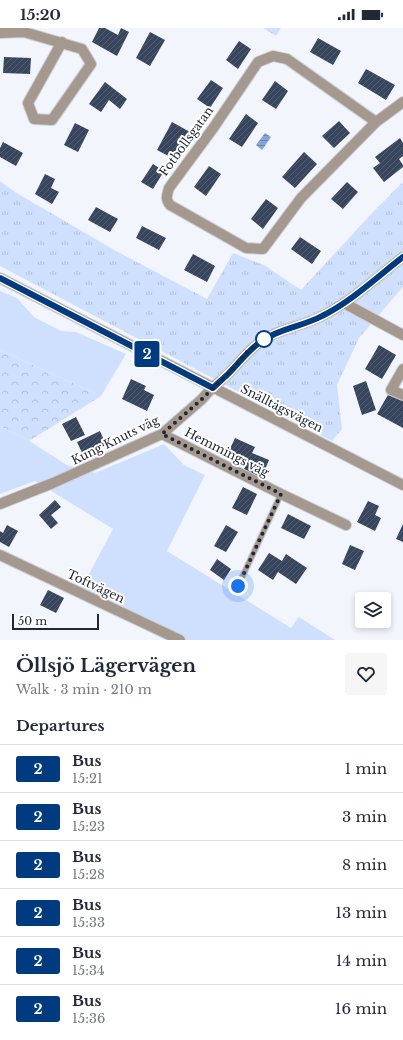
<!DOCTYPE html>
<meta charset="utf-8">
<style>
body{margin:0;font-family:"Libre Baskerville",serif;background:#f6f6f7;color:#1f2937;height:100vh;display:flex;flex-direction:column;font-size:15px;white-space:nowrap}
*{box-sizing:border-box;margin:0}
p{font-size:13px;color:#747a83}
.icon{flex:none;width:22px;height:22px;fill:none;stroke:currentColor;stroke-width:2;stroke-linecap:round;stroke-linejoin:round}
.map{position:relative;height:612px;overflow:hidden}
.drawer{display:flex;flex-direction:column;background:#fff;flex:1}
.drawer>*{flex:none}
.badge{padding:0 8px;border-radius:3px;font-size:14px;line-height:26px}
.fabs{position:absolute;left:355px;top:564px;display:grid;gap:8px}
.fabs a{display:grid;place-items:center;width:36px;height:36px;border-radius:4px;background:#fff;box-shadow:0 2px 6px #0003;font-size:20px}
.scale{position:absolute;left:12px;bottom:10px;width:87px;box-sizing:border-box;padding-left:4px;border:2px solid #212833;border-top:0;font-size:11px;line-height:14px;white-space:nowrap;color:#212833;-webkit-text-stroke:3px #fff;paint-order:stroke}
.you{position:absolute;width:20px;height:20px;margin:-10px;border:3px solid #fff;border-radius:50%;background:#1a73e8;box-shadow:0 0 0 6px #1a73e833}
.map>.badge{position:absolute;translate:-50% -50%;box-shadow:0 0 0 2px #fff}
h2{padding:0 16px;font-size:15px;line-height:36px}
.round{display:grid;place-items:center;flex:none;width:42px;height:42px;border-radius:4px;background:#f6f6f7}
.summary{display:flex;align-items:center;justify-content:space-between;height:68px;padding:0 16px}
h1{font-size:19px;font-weight:700;line-height:30px}
ul{padding:0;list-style:none}
li{display:flex;align-items:center;gap:12px;height:48px;padding:0 16px;border-top:1px solid #e0e1e3}
li div{flex:1}
li b{display:block;font-size:15px}
li em{font-style:normal}
li .badge{min-width:44px;font-weight:700;text-align:center}
.status{display:flex;justify-content:space-between;align-items:center;height:28px;padding:0 20px;background:#fff;direction:ltr}
.status svg{height:11px;fill:currentColor}
.map>svg:first-child{display:block}
.green{fill:#cfe0fe}
.forest{fill:url(#forest-crowns)}
.park{fill:url(#park-tufts)}
.water{fill:url(#water-rules)}
.building{fill:url(#building-hatch)}
.lines{fill:none;stroke-linecap:round;stroke-linejoin:round}
.service-casing{stroke:#ccd1d8;stroke-width:7}
.minor-casing{stroke:#ccd1d8;stroke-width:12}
.tertiary-casing{stroke:#ccd1d8;stroke-width:12}
.service{stroke:#a5998f;stroke-width:5}
.minor{stroke:#a5998f;stroke-width:10}
.tertiary{stroke:#a5998f;stroke-width:10}
.line-casing{stroke:#fff;stroke-width:9}
.line{stroke:#003b80;stroke-width:6}
.walk{stroke:#212833;stroke-width:4;stroke-dasharray:0 7.2}
.stop-dot{fill:#fff;stroke:#003b80;stroke-width:2}
.labels{text-anchor:middle;dominant-baseline:central;stroke-width:4;stroke-linejoin:round;paint-order:stroke}
.street-label{font-size:12px;fill:#212833;stroke:#fff}
</style>
<div class="status"><b>15:20</b><svg viewBox="0 0 49 12"><path d="M0 12V9h3v3zM5 12V6h3v6zM10 12V3h3v9zM15 12V0h3v12zM26 1h20v11H26zM47 4h2v5h-2z"/></svg></div>
<div class="map">
<svg width="403" height="612" viewBox="0 0 403 612">
<defs>
<pattern id="forest-crowns" width="20" height="18" patternUnits="userSpaceOnUse"><rect width="20" height="18" fill="#cfe0fe"/><path d="M2 6a3 3 0 1 1 6 0M12 15a3 3 0 1 1 6 0" fill="none" stroke="#b1c0da"/></pattern>
<pattern id="park-tufts" width="24" height="20" patternUnits="userSpaceOnUse"><rect width="24" height="20" fill="#cfe0fe"/><path d="M3 7l-1-3M5 7V3M7 7l1-3M15 17l-1-3M17 17v-4M19 17l1-3" fill="none" stroke="#b1c0da"/></pattern>
<pattern id="water-rules" width="6" height="5" patternUnits="userSpaceOnUse"><rect width="6" height="5" fill="#84a4d9"/><path d="M0 2.5h6" fill="none" stroke="#6c86b1"/></pattern>
<pattern id="building-hatch" width="6" height="6" patternUnits="userSpaceOnUse"><rect width="6" height="6" fill="#37455d"/><path d="M-1 1l2-2M0 6l6-6M5 7l2-2" fill="none" stroke="#525d71"/></pattern>
</defs>
<rect width="100%" height="100%" fill="#f2f6fc"/>
<!-- green -->
<path class="green" d="M0,263L17,270L34,289L61,303L76,304L126,326L101,368L0,322Z
M0,398L29,413L67,437L95,445L164,416L184,437L205,447L167,523L291,600L299,589L335,612H187L82,559L113,501L35,453L0,466Z"/>
<!-- forest -->
<path class="forest" d="M0,322L101,368L29,413L0,398Z"/>
<!-- park -->
<path class="park" d="M263,0H281L276,8Z
M0,153L15,164L116,223L207,271L233,225L264,237L301,262L373,184L403,154V259L359,310L337,357L342,401L332,413L0,238Z"/>
<!-- water -->
<path class="water" d="M265,105L271,109L262,122L256,117Z"/>
<!-- building -->
<path class="building" d="M99,0H105L118,7L121,0L129,4L117,28L92,14Z
M150,4L165,12L150,38L136,30Z
M318,10L341,23L333,37L310,24Z
M239,13L251,21L238,41L226,32Z
M4,29L31,30L30,46L3,45Z
M366,41L395,57L386,72L358,55Z
M211,52L223,60L210,80L197,71Z
M275,53L288,63L276,81L262,72Z
M105,54L127,71L120,81L109,72L101,84L89,76Z
M246,86L258,95L242,119L229,111Z
M339,93L350,105L334,120L322,108Z
M172,94L190,104L174,131L157,122Z
M75,95L89,102L78,124L64,117Z
M400,110L403,115V128L399,131L403,137V139L384,154L373,140L380,135L375,129Z
M3,114L23,125L16,138L0,129V120Z
M304,124L317,136L295,160L282,149Z
M153,136L164,143L153,161L141,154Z
M209,138L221,146L206,168L194,159Z
M45,146L55,151L51,160L59,164L52,176L35,166Z
M347,154L358,164L343,181L331,171Z
M266,171L278,180L263,201L251,191Z
M96,179L118,191L110,204L88,192Z
M142,198L166,210L159,222L136,210Z
M300,209L321,223L312,236L291,221Z
M193,226L215,238L207,254L184,242Z
M379,317L396,327L382,351L365,341Z
M131,351L146,358L144,362L154,367L147,383L122,371Z
M366,353L376,382L362,387L353,358Z
M389,365L403,372V400L377,386Z
M76,389L85,407L71,413L62,396Z
M100,403L106,417L83,427L77,414Z
M235,410L255,419L252,425L269,432L261,451L243,443L248,433L228,425Z
M243,459L257,466L247,487L232,480Z
M55,472L61,479L51,487L58,495L51,501L39,487Z
M368,473L379,478L375,487L381,490L375,503L357,494Z
M288,486L311,498L304,511L281,500Z
M403,496V514L396,511Z
M7,497L18,503L9,519L0,514V503L3,505Z
M226,497L238,504L226,524L214,518Z
M350,517L364,523L355,542L342,536Z
M269,525L282,533L286,526L307,540L296,556L278,544L273,552L258,542Z
M217,531L231,541L224,552L210,542Z
M48,562L64,570L56,585L40,577Z"/>
<g class="lines">
<defs>
<path id="service" d="M238,558L281,466"/>
<path id="minor" d="M0,5L24,4L82,21L91,36L52,92L34,91L28,75L62,14
M376,94L287,31L273,28L258,34L214,99L169,160C167,167 165,171 170,177L246,220L263,221L301,170L376,94L403,74
M344,275L403,307
M403,341L391,362L403,367
M162,406L281,466L346,497
M0,476L53,455L162,406L201,372L213,359
M0,527L180,612"/>
<path id="tertiary" d="M0,250L403,457
M213,359C218,355 224,350 229,345C240,334 249,321 263,312C281,300 304,298 322,288C352,273 377,249 403,229"/>
</defs>
<!-- service casing -->
<use href="#service" class="service-casing"/>
<!-- minor casing -->
<use href="#minor" class="minor-casing"/>
<!-- tertiary casing -->
<use href="#tertiary" class="tertiary-casing"/>
<!-- service -->
<use href="#service" class="service"/>
<!-- minor -->
<use href="#minor" class="minor"/>
<!-- tertiary -->
<use href="#tertiary" class="tertiary"/>
</g>
<g class="lines">
<defs>
<path id="line" d="M0,250L213,360C218,355 224,350 229,345C240,334 249,321 263,312C281,300 304,298 322,288C352,273 377,249 403,229"/>
</defs>
<!-- line casing -->
<use href="#line" class="line-casing"/>
<!-- line -->
<use href="#line" class="line"/>
<!-- walk -->
<path class="walk" d="M238,558L281,466L162,406L201,372L213,360L229,345L247,324L264,311"/>
</g>
<!-- markers -->
<circle class="stop-dot" cx="264" cy="311" r="8"/>
<g class="labels">
<!-- street labels -->
<g class="street-label">
<text transform="translate(186 113) rotate(-54)">Fotbollsgatan</text>
<text transform="translate(282 380) rotate(27)">Snälltågsvägen</text>
<text transform="translate(115 412) rotate(-26)">Kung Knuts väg</text>
<text transform="translate(227 424) rotate(27)">Hemmings väg</text>
<text transform="translate(96 558) rotate(25)">Toftvägen</text>
</g>
</g>
</svg>
<div class="fabs">
<a><svg class="icon" aria-label="layers" viewBox="0 0 24 24"><path d="M12 4l9 5-9 5-9-5zM3 14l9 5 9-5"/></svg></a>
</div>
<div class="scale">50 m</div>
<div class="you" style="left:238px;top:558px"></div>
<b class="badge" style="left:147px;top:326px;background:#003b80;color:#fff">2</b>
</div>
<section class="drawer">
<div class="summary"><div><h1>Öllsjö Lägervägen</h1><p>Walk · 3 min · 210 m</p></div><a class="round"><svg class="icon" aria-label="heart" viewBox="0 0 24 24"><path d="M12 20l-8-8c-3-5 5-10 8-4 3-6 11-1 8 4z"/></svg></a></div>
<h2>Departures</h2>
<ul>
<li><span class="badge" style="background:#003b80;color:#fff">2</span><div><b>Bus</b><p>15:21</p></div><em>1 min</em></li>
<li><span class="badge" style="background:#003b80;color:#fff">2</span><div><b>Bus</b><p>15:23</p></div><em>3 min</em></li>
<li><span class="badge" style="background:#003b80;color:#fff">2</span><div><b>Bus</b><p>15:28</p></div><em>8 min</em></li>
<li><span class="badge" style="background:#003b80;color:#fff">2</span><div><b>Bus</b><p>15:33</p></div><em>13 min</em></li>
<li><span class="badge" style="background:#003b80;color:#fff">2</span><div><b>Bus</b><p>15:34</p></div><em>14 min</em></li>
<li><span class="badge" style="background:#003b80;color:#fff">2</span><div><b>Bus</b><p>15:36</p></div><em>16 min</em></li>
</ul>
</section>
